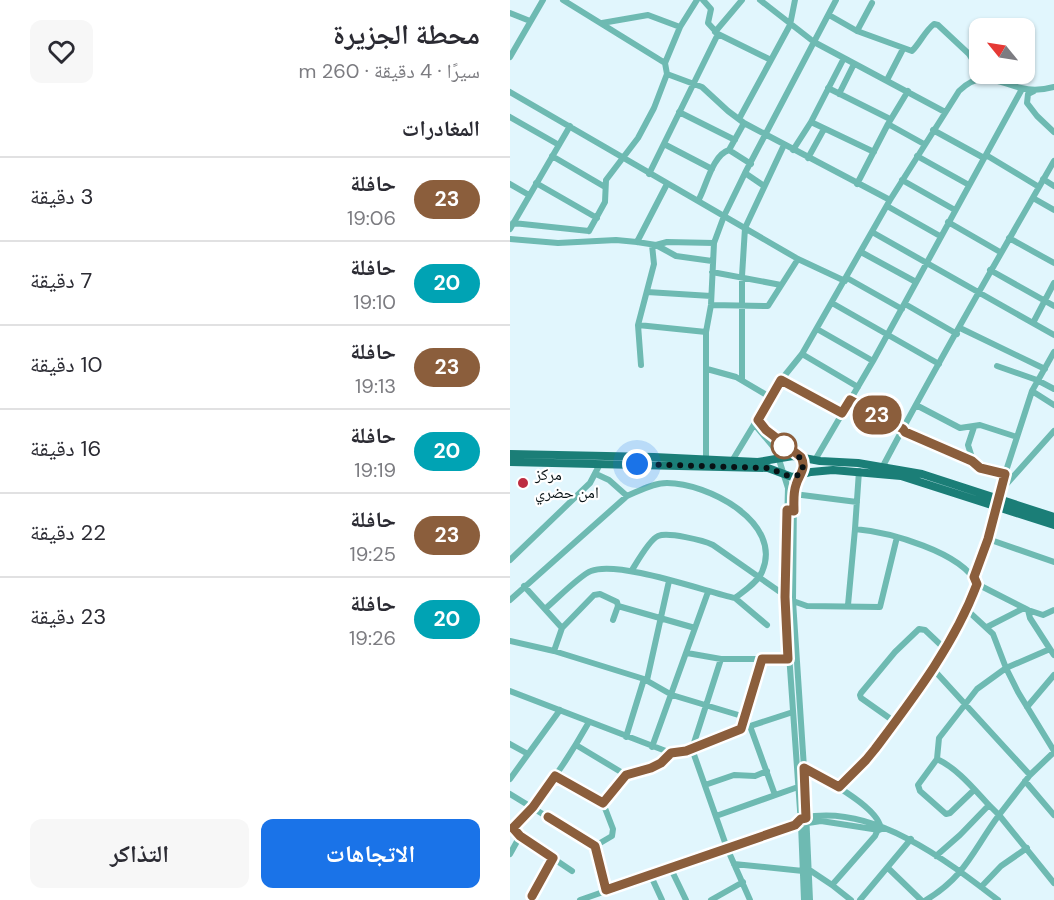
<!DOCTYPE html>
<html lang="ar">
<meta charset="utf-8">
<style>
body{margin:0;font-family:"DM Sans","Noto Naskh Arabic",sans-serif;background:#f7f7f7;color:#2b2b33;direction:rtl;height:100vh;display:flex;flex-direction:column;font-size:22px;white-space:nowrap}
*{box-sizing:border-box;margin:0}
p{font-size:20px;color:#7c7c81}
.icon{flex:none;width:33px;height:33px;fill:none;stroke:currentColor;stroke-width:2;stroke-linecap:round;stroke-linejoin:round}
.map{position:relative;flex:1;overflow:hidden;direction:ltr}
.drawer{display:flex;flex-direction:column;background:#fff;width:510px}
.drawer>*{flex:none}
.badge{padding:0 12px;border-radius:20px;font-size:21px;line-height:39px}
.needle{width:39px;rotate:300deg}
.buttons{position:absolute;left:459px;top:18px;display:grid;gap:12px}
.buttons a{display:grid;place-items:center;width:66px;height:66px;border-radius:12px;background:#fff;box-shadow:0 2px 4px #0004;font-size:30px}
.you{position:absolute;width:30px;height:30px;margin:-15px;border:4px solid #fff;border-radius:50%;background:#1a73e8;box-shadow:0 0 0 9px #1a73e833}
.map>.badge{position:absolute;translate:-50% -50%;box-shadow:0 0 0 3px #fff}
h2{padding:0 30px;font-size:22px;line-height:54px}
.round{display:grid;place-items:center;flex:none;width:63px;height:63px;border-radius:12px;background:#f7f7f7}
.head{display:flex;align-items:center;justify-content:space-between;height:102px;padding:0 30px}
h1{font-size:28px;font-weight:700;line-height:45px}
.button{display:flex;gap:12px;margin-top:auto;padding:12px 30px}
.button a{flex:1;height:69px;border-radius:12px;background:#1a73e8;color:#fff;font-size:24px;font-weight:700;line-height:69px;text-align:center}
.button a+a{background:#f7f7f7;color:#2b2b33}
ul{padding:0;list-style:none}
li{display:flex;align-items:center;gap:18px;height:84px;padding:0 30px;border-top:2px solid #e1e1e2}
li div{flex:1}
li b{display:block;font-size:22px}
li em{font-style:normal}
li .badge{min-width:66px;font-weight:700;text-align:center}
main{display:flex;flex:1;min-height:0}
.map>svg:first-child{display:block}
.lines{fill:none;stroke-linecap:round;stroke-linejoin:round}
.minor{stroke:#6ebab2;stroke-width:6}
.major{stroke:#1b7e77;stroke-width:8}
.line-casing{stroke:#fff;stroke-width:14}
.line{stroke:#8b5e3c;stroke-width:9}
.walk{stroke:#081215;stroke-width:6;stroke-dasharray:0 10.8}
.stop-dot{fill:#fff;stroke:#8b5e3c;stroke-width:3}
.poi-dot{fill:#bd2c40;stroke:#fff;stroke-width:2}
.labels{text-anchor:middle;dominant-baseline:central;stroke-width:4.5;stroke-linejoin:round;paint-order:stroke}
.poi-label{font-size:16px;fill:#081215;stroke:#fff;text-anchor:start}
</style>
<main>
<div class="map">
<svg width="544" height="900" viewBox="0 0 544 900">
<rect width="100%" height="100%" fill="#e1f6fd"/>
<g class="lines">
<!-- minor -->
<path class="minor" d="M53,0L155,63
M193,0L201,9L198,23L208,34L261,60
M250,0L304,42L435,112
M0,13L20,21
M319,15L347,31L402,51C410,43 415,31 424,24L428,25L459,54L470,71
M92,23L138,15L170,27
M347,31L362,3
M205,32L232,0
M0,57L33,0
M157,74L192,87L218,111L234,123L380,200
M377,80L393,49
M318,88L380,119
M524,91L518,94L517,103L527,116L544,132
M0,92L288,259L335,281
M329,94L344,64
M169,112L225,140
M0,117L49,145
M229,119L280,25L285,0
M301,122L364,152
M378,124L414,144
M423,130L474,158
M154,144L202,169
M219,150L241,164
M283,150L301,122L334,58
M476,155L529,187
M42,156L95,187
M407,156L459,185
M298,158L314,129
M235,173L254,186
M139,174L208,34
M533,179L544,186
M392,180L445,210
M26,183L87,218
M0,184L19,195
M347,184L378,124L398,91
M523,198L544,210
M188,201C196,188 202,155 219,150L234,123
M377,206L430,236
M438,222L490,252
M3,223L79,231
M0,229L60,126
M79,231L95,202L96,180L128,138L144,108L157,74L155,63L170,27L187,0
M362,232L544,335
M499,238L544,263
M0,239L48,243L106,240L127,242L146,245L166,256L202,261
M127,242L157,184
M146,245L157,242L204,243
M351,252L406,282
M480,270L544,306
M202,272L271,285
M337,278L392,309
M137,292L201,296
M322,303L429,364
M395,304L447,334
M201,305L258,306L288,259
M523,323L544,283
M128,325L196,332
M450,328L535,369
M307,329L363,361
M292,354L348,387
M131,365L128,325L144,264L142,245
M487,366L527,380L544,389
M197,369L226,377L260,397
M232,380V276L235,228L274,145
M271,380L332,413
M522,391L544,405
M340,400L393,429L395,432L463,461L470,468L495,474
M406,405L450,428L470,425L507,437
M248,420L258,433L290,457C298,470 286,481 284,494L283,601L294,768L300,900
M245,425L266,450L278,488L275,597L291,824L294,900
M196,459V332L201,305L204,243L214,216L235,173L326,0
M305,460L363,361L512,89
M222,461L271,380L292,354L380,200L449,91C471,69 487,82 511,88C523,91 533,90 544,87
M463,461L458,445L464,427
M373,466C427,363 486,262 544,161
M349,471L345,529C379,532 452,552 467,584L457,610L483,634L496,668L508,692L544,751
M86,474L99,480L117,496
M493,488L544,431
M284,494L347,502
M478,539L544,562
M0,560L80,483L90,464
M122,570C127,562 140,539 148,536C158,532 193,540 203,545L283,601L297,606L370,607L387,537
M464,577L478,539L495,474L522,391L544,352
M467,584L518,610L533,615L544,610
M14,586L52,628
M225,598L257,625
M0,600L117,496C129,491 143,483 157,483C197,483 274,522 252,572C247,583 234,591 225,598C194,591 108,560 81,571C70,575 46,600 35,609
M338,605L345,529
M108,606L185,628
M518,610L520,618L540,649
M477,627L514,608
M0,641L44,651L134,679L162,695L235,717
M44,651L52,628L84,595L90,594L107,602L108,606L103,620
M177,653L211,659H278
M211,659L182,749L217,848L240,900
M423,669L520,775
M137,680L159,581
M0,691L161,753L176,751L231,729L283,712
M517,707L544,675
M385,722L351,698L350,695L351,693L385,652L409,629L415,630L435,649
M240,726L265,795
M231,729L252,659
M116,737L134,679
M0,744L18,754
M66,745L116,775
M142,747L198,592
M544,752L520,775L489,815L544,883
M427,759L429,738L467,689L496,668L540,649L544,655
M294,768C313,778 363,804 370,825L365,836L322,885L298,869
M45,776L93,803
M0,779L50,710
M515,781L544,815
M195,785L224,775L245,776L257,771
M329,787C382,736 421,674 457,610
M0,794L85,846L96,890
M206,816L288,787
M293,818C362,803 436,860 488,900
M3,828L10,836L62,871
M0,831C32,799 57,761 79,722
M85,846L102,836L103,829L93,803L116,775L141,769L151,763L161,753
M0,854L10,836
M426,856L450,835L479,805C463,788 448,769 427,759L408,785L410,791L436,814L440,813L464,790
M224,864L293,871
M160,867L176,900
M378,868L411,900
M140,874L152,900
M322,885L341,900
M471,887L491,866L517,848
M22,895L43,858
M70,900L285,825L311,821L369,830L374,828
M201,900L233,882
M350,900L401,839
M416,900C456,876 463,850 489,815L479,805"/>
<!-- major -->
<path class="major" d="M0,454L144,457L248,462L283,456L310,461L348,463L412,474L544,517
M0,462L258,468L282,477L301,472L323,470L391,476L544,525"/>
</g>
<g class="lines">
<defs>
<path id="line" d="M22,896L43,858L10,836L3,828L23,807L45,776L93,803L116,775L141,768L151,763L161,753L176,751L231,729L252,659H278L275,597L277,510L284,511C284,503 283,493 286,485C289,474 297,469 291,457L256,430L248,420L271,380L332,413L340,400L393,429L395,432L462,461L470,468L495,474L478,539L464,577L467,584C444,645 404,697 365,749L356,760L329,787L294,768L296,818L291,819L285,825L96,890L85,846L38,817"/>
</defs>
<!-- line casing -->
<use href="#line" class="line-casing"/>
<!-- line -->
<use href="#line" class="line"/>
<!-- walk -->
<path class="walk" d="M127,464L258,468L279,476L290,475C299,459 284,453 272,444L274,446"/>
</g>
<!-- markers -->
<circle class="stop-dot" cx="274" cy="446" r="12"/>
<circle class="poi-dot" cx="13" cy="483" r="6"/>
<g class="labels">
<!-- poi labels -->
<g class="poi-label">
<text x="25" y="474">مركز<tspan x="25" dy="18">امن حضري</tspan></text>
</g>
</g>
</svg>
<div class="buttons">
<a><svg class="needle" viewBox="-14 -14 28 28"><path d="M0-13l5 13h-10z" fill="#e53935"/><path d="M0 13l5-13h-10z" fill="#7c7c81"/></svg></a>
</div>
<div class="you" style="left:127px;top:464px"></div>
<b class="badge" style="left:367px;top:415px;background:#8b5e3c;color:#fff">23</b>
</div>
<section class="drawer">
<div class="head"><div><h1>محطة الجزيرة</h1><p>سيرًا · 4 دقيقة · 260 m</p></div><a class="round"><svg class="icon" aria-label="heart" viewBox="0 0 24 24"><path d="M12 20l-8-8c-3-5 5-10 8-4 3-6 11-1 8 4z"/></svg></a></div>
<h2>المغادرات</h2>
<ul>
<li><span class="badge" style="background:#8b5e3c;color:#fff">23</span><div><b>حافلة</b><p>19:06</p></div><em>3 دقيقة</em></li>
<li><span class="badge" style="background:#00a3b4;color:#fff">20</span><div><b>حافلة</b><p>19:10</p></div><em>7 دقيقة</em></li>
<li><span class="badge" style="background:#8b5e3c;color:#fff">23</span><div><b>حافلة</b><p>19:13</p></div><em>10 دقيقة</em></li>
<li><span class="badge" style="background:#00a3b4;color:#fff">20</span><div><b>حافلة</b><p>19:19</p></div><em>16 دقيقة</em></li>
<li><span class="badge" style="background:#8b5e3c;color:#fff">23</span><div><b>حافلة</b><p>19:25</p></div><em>22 دقيقة</em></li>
<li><span class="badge" style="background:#00a3b4;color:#fff">20</span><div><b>حافلة</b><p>19:26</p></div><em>23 دقيقة</em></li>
</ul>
<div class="button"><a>الاتجاهات</a><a>التذاكر</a></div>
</section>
</main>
